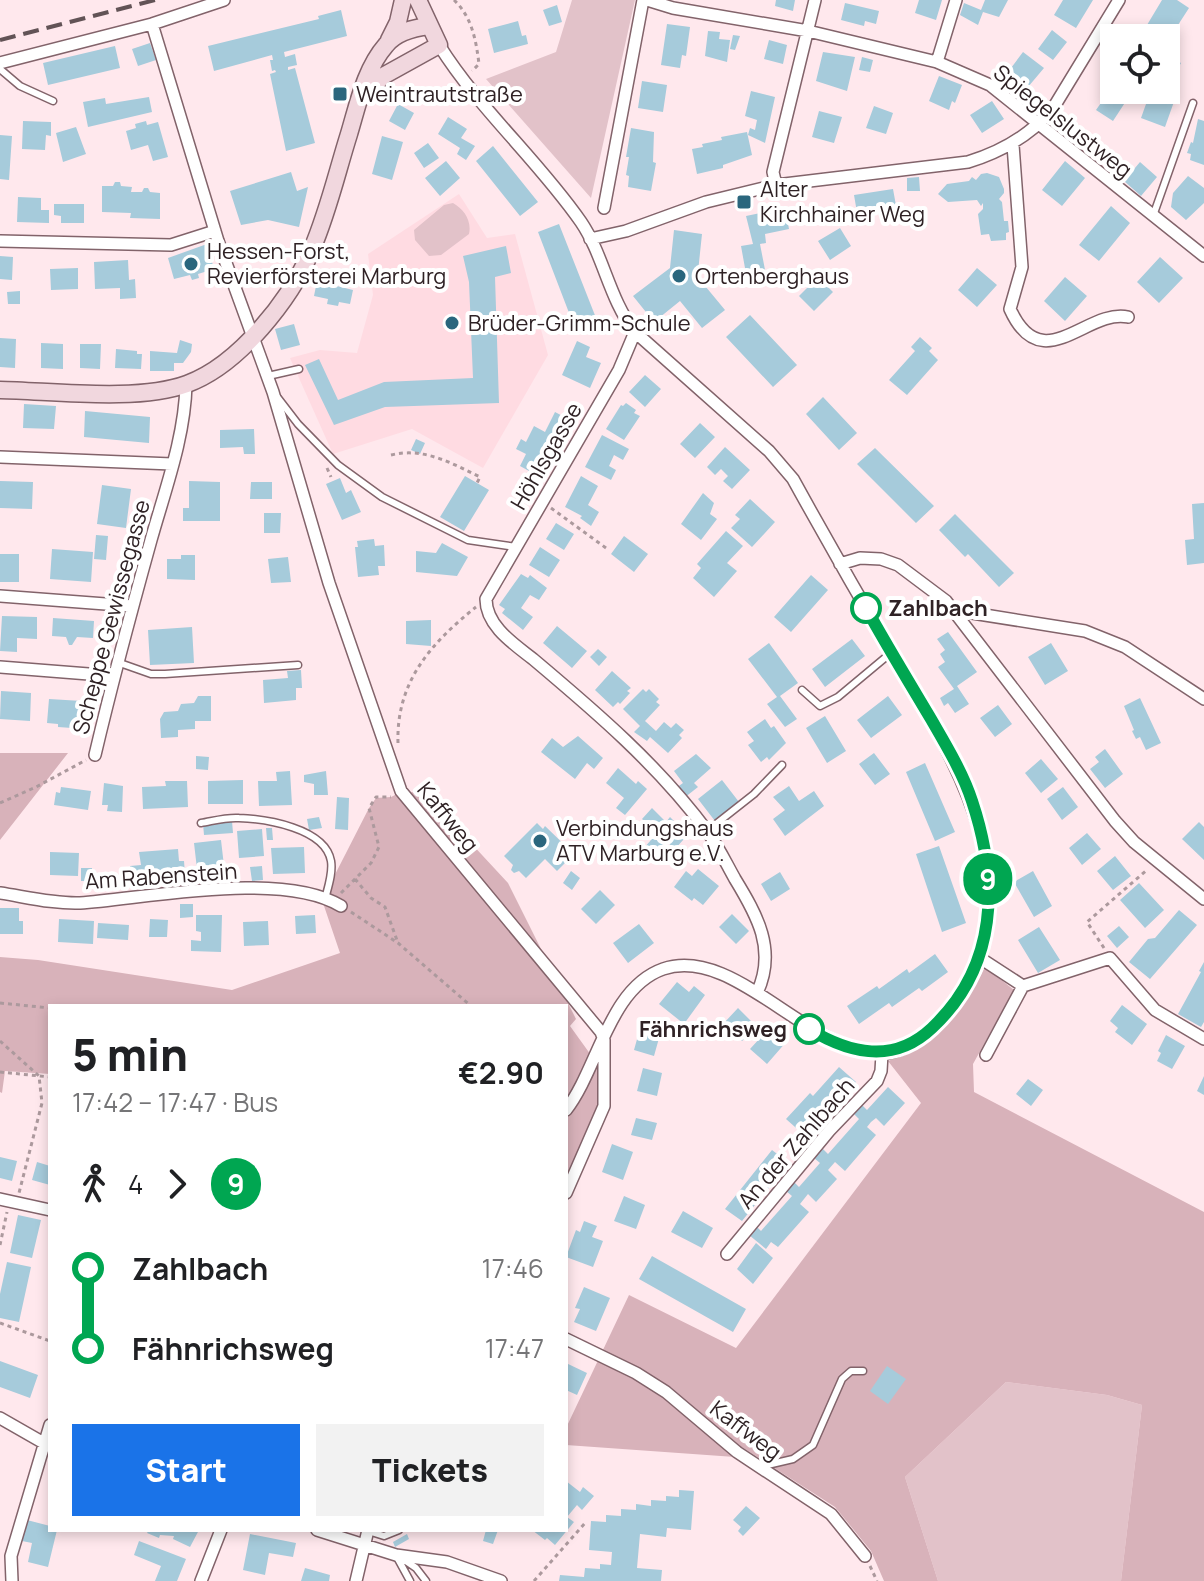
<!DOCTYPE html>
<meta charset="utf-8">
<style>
body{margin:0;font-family:Manrope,sans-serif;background:#f2f2f2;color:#202124;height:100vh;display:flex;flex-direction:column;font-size:30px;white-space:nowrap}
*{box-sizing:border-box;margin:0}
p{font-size:26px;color:#757577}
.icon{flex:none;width:44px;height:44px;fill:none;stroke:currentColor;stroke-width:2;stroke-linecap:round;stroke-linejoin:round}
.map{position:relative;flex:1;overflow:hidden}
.panel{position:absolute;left:48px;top:1004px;width:520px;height:528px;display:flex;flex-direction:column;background:#fff;border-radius:0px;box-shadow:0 4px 12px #0003}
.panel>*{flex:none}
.badge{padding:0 16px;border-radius:26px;font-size:28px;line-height:52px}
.controls{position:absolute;left:1100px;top:24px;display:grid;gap:16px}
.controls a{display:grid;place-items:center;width:80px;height:80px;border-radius:0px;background:#fff;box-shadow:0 4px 12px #0003;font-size:40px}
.map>.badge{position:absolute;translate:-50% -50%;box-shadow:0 0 0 4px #fff}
.legs{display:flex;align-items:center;gap:12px;height:88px;padding:0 24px;font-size:26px}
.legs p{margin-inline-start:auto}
.overview{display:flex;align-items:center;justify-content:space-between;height:136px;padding:0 24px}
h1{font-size:44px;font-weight:800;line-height:60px}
.primary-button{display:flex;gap:16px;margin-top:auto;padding:16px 24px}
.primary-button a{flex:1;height:92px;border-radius:0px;background:#1a73e8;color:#fff;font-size:32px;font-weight:800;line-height:92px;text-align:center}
.primary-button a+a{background:#f2f2f2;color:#202124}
ul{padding:0 24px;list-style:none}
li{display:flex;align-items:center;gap:28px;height:80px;font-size:30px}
li i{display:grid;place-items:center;width:12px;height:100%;margin:0 10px;background:currentColor}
li i::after{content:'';width:20px;height:20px;margin:-10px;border:6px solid;border-radius:50%;background:#fff}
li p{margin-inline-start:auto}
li:first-child i{background:linear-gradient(#0000 50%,currentColor 0)}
li:last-child i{background:linear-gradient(currentColor 50%,#0000 0)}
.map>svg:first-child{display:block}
.built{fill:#ffdbe2}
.green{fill:#e2c2c9}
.forest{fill:#d8b2ba}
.building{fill:#a6cbdb}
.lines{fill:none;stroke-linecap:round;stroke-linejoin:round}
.service-casing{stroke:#82636a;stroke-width:9}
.minor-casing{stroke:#82636a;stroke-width:14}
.secondary-casing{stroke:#82636a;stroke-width:19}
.path{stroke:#ac999d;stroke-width:3;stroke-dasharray:4 4;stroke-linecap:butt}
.service{stroke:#fff;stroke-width:6}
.minor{stroke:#fff;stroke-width:11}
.secondary{stroke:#f1d7de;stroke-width:16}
.rail{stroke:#625356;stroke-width:4;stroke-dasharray:16 8;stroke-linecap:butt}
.line-1-casing{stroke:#fff;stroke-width:18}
.line-1{stroke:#00a651;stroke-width:12}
.poi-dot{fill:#2a667d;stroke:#fff;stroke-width:3}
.stop-1-dot{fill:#fff;stroke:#00a651;stroke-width:4}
.labels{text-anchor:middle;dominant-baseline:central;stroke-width:8;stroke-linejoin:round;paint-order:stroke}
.poi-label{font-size:22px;fill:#2f2225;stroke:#fff;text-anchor:start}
.street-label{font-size:22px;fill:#2f2225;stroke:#fff}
.stop-label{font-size:22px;font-weight:bold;fill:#2f2225;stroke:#fff;text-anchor:start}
</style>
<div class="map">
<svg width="1204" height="1581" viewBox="0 0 1204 1581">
<rect width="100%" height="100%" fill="#ffe8ed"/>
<!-- built -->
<path class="built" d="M459,194L487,238L515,234L548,355L483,468L412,429L333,454L290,358L320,350L357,353L373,295L368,254Z"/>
<!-- green -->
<path class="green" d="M572,0H635L591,198L486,79L556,52Z
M453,203C464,209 472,221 469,234L441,255L429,256L415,240L414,230L444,205Z
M1006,1382L1107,1395L1142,1405L1121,1581H938L905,1477Z"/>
<!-- forest -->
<path class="forest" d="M0,753H68L0,840Z
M401,792L407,795L412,792L431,800L508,883L576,1019L570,1026L601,1069L603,1076L593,1127L566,1186V1006H50V1074L5,1071L2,1093L0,1092V957L38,960L232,990L340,953L322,900L369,808L376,798L391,797Z
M985,967L1014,990L973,1064L974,1092L1204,1212V1581H1121L1142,1405L1107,1395L1006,1382L905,1477L938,1581H884L871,1551L835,1507L742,1447L735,1457L566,1445V1428L629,1295L736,1348L921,1103L888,1061C935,1046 963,1011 985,967Z"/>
<!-- building -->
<path class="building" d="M776,0H795L793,11L775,6Z
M919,0H942L936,20L915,13Z
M985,0H1008L999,17L983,12L978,25L960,15L964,3L981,10Z
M1063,0H1093L1076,28L1054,15Z
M1162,0H1177L1189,8L1169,39L1147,25Z
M845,3L879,11L876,24L865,21L864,26L841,20Z
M557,5L562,22L549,26L543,10Z
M341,10L347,36L284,52L285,57L295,54L297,65L288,67V70L295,68L315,143L286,151L270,74L276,72L275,70L272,71L270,60H273L272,55L214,71L208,46L319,19L318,16Z
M518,21L522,36L526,35L528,44L494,53L488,29Z
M667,24L690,27L686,56L682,55L680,68L661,65Z
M1052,30L1067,42L1053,60L1038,49Z
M708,31L720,32L719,39L730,40L727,62L705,56Z
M733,35L740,36L735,50L730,49Z
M769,40L787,45L783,64L764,59Z
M150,43L156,60L138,66L132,49Z
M115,46L120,68L48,85L43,63Z
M823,52L855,57L847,91L816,81Z
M1023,52L1044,68L1028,87L1008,72Z
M1166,55L1181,63L1171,81L1166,79Z
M862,57L873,60L870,72L859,70Z
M939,76L962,85L955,103L952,101L949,110L929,101Z
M642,81L667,85L663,112L638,108Z
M1112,87L1128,98L1113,121L1096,110Z
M1151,90H1160L1176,96L1165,127L1141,118Z
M751,91L775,97L765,143L748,135L750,128L755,130L757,120L745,116Z
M149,97L152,112L88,127L83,102L105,98L106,104Z
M992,101L1004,119L982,133L970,115Z
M398,104L414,113L405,130L389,121Z
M874,106L893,113L886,134L866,128Z
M819,111L842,117L834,143L812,137Z
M448,117L467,129L461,138L475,146L466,160L457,154L460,148L438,134Z
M1198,119L1204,121V165L1190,160L1191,154L1187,153L1191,142L1193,143Z
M23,121L51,122V136L46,135L45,150L22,149Z
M146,121L147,125L158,122L168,157L153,161L148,145L131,150L126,131L136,128L135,124Z
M1070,122L1080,129L1073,139L1063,132Z
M76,127L86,154L63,162L56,133Z
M631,128L654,132L653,162L656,163L651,191L628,187L629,176L626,175L629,157H626Z
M747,132L752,155L723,165V168L697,174L692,149L703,147L702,144L722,140L721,137Z
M0,135L12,136L9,180L0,179Z
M382,136L403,142L392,180L372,174Z
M428,143L439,158L424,168L414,153Z
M493,146L538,202L520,216L476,161Z
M446,161L460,178L440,196L425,178Z
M1065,161L1085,178L1062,206L1042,190Z
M1140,162L1157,177L1141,196L1124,181Z
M291,172L297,191L308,187L299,227L268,220L241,225L230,191Z
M987,173L999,177L1004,189V193L999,199L1002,202L1004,221H1008L1009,232L1006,233V240L991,241L989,234L981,235L978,214L983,209V203L981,206L977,200L948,202L938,194L947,184L969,181L972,177L976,180L981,174Z
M1188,176L1204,188V203L1186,220L1171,207L1173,193Z
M919,177L920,191H907V178Z
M115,182H120L121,186L132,187L131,192H142L144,188H148L150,192L160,193V219L130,218L131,213L102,212V186H113Z
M893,189L897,211L872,215L873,222L859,224L854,195Z
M18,197L41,198V210H49V223L17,222Z
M54,204H84V223H61V216L54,215Z
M1111,206L1130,223L1099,261L1079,245Z
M785,208L789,229L765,234L766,243L760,244L766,275L747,279L741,246L753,244L746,216Z
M559,224L598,323L576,331L538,232Z
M840,228L851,246L830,260L818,241Z
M674,230L702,234L698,272L701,281L725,310L702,328L680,301L654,322L633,296L670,268Z
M207,244L214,269L198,274L199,278L192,280L190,275L174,279L168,258Z
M506,246L511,273L495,277L499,403L385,407L334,425L305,365L319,359L338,400L384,382L473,378L469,282L463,256Z
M244,252H267L268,261H244Z
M0,256L13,257L12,280L0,279Z
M1160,257L1183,278L1159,303L1137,282Z
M128,260L129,280L135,279L136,298L120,299V288L95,289L94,262Z
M78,268V289L51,290L50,269Z
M977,268L997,285L977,307L958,290Z
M818,277L833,292L814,311L799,296Z
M1065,277L1087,296L1065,321L1044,301Z
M317,281L353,290L350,304L339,302L338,306L327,304L328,299L314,296Z
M20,291V304H8L7,292Z
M750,315L797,365L773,387L726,337Z
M294,324L300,345L281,350L275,329Z
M920,337L932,348L929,351L938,360L907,395L889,380L915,351L911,347Z
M0,338L16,339L15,368L0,367Z
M180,340L192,344L191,352L183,363H174V371H150V351L177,353Z
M577,341L590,347L586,357L601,363L590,388L562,375Z
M41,343L63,344V369L41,368Z
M80,344H101L100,369L80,368Z
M116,349L137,351V354H142L141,369L115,368Z
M645,375L661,389L645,407L629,392Z
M823,397L857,433L839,450L806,414Z
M626,403L636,410L634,413L640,416L624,440L606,429L621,405L623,406Z
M24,404L56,406L54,429L23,428Z
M85,411L150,417L149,443L84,437Z
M555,412L574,422L564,442L550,435L537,460L546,464L533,492L522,485L529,471L520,466L526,454L516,449L521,439L526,442L534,426L545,432Z
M700,423L715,437L695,458L680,444Z
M254,429L255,454H244L243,447L220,448V430Z
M602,435L629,449L623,460L614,455L609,466L616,470L611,480L585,467Z
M416,439L425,443L420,454L411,450Z
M725,447L750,470L732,489L723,481L728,476L721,469L715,475L707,467Z
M875,448L934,506L916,523L857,464Z
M465,476L489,490L464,531L440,517Z
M581,476L598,486L588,505L599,512L591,526L580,518L582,516L565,507Z
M340,478L346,493L351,490L361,512L342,520L326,484Z
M0,481L33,482L32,509L0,508Z
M189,481L220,482V521H183V508H189Z
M251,482H272V499H250Z
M102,485L131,489L126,528L97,524Z
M703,493L714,503L710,514L717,519L701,540L681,524Z
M750,499L775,522L752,547L731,528L740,519L735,515Z
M1204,503V563L1187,565L1185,540L1194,539L1192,504Z
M264,513H281L280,533H264Z
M955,514L1014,573L999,587L968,554L965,557L939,530Z
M556,523L574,534L564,550L546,539Z
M726,531L743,546L727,563L737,571L714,597L693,578L701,568L697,564Z
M96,535L108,536L106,560L94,559Z
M624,536L648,554L634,572L611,554Z
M374,539L375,546L384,545L385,566H378L379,575L358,577L355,547H358L357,541Z
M442,543L468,557L457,576L416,572V551L436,553Z
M540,547L560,560L549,577L529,565Z
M52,549L93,552L91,582L50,579Z
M0,554H19V582H0Z
M181,555H195V580L167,579V559H181Z
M288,557L291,582L271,583L268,559Z
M521,574L528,578L530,575L547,588L539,600L530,595L521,608L533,617L523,630L502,613L505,609L499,605Z
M811,575L828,590L791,632L774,617Z
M2,616L37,617V639L17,638V652L0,651Z
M53,618L94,621L93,638L77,637L72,645H69L66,637L52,636Z
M431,620V646L406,644V621Z
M557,626L587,651L572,668L543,643Z
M192,627L194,663L150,665L148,630Z
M948,632L977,672L957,686L969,704L955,713L948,703L944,706L940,698L954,689L938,667L945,662L940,654L945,650L937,639Z
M852,639L865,656L825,687L812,669Z
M769,643L798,683L780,696L797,719L785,727L767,704L777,697L748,659Z
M1051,643L1068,671L1045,685L1028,657Z
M598,649L607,657L599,666L590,657Z
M301,670L302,688H296V700L264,703L263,680L288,678L287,671Z
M612,671L631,688L627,691L630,693L620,704L618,702L613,707L595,690Z
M643,689L646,692L649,689L659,699L656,702L660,705L645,721L656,731L664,722L671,728L676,723L684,730L679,735L682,738L668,753L650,737L647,741L634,732L640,726L623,709Z
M1,691L31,693L30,721L0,719Z
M198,696H211V721H195V729L178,730V737L161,738L160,719L164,712L178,711L181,704L194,703Z
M888,696L902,715L871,738L857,720Z
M1140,698L1161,743L1146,750L1140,737L1136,739L1132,731L1134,730L1124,706Z
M49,699L82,701L81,725H72V728L58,727V724L47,723Z
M998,705L1012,724L995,737L980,718Z
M825,716L846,751L827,763L806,728Z
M765,719L771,728L774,726L786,743L769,760L767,757L761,762L748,745L754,741L747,732Z
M578,736L603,758L594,769L587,763L575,779L541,752L552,738L563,747Z
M1105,749L1123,774L1105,788L1090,769L1099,762L1095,757Z
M874,753L890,774L875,785L859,764Z
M696,754L711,768L694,783L698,787L684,798L676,788L683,783L674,771Z
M196,756L209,757L208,770L196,769Z
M1041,759L1058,779L1041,793L1025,773Z
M925,763L955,832L935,841L906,772Z
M618,768L636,784L638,781L647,789L625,815L616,808L624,798L606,783Z
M290,771L292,805L259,806L258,781H277L276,772Z
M326,771L328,795H314V784L304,782V775Z
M243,780V804H208V781Z
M722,780L739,802L715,821L698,799Z
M165,781H187L188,807L143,809L142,787L166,786Z
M104,783L123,786L122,812L107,811L108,805H102Z
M789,786L799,801L814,791L824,806L785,836L773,819L785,810L773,797Z
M61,787L91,791L88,810L54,805L56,792L60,793Z
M1063,787L1078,807L1062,820L1047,799Z
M337,797L349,798L348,830L335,829Z
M652,808L666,822L670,817L679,826L675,830L684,839L675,849L666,841L653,855L644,848L657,833L642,819Z
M319,817L322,828L309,830L307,819Z
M232,821L233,833L204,835L203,824Z
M1199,822L1204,827V860L1182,839Z
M537,823L543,829L545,826L574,854L557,871L545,859L526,878L519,871L514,873L511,870L513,865L504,856Z
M266,828H272L273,840H267Z
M262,829L264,856L239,858L237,831Z
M1087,833L1101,849L1082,865L1069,848Z
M221,840L224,866L197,869L194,843Z
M939,846L966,923L942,932L916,854Z
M304,847L305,873L273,874L271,848Z
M178,849L179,861H184L185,874L132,878L130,866L141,865L139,852Z
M50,852L79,853L78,876L50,875Z
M1115,856L1131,876L1113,890L1097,871Z
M262,866L263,880L252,881L250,867Z
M81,868H92V881H81Z
M698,869L719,886L703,905L694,898L692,901L674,887L686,871L692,876Z
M571,871L580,878L572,890L563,883Z
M1033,871L1052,906L1034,917L1014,882Z
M780,872L790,889L771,901L761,884Z
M1139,883L1164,910L1145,928L1120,900Z
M600,890L615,905L596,924L581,909Z
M180,904H193V917L180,918Z
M0,908H19V921H23V934H0Z
M1179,910L1197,925L1150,979L1129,962L1148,939L1155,938Z
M732,914L749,931L736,944L719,927Z
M196,915H222L221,952L191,951V940L201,941V932L196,931Z
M315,915L316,933L296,934L295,916Z
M59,919L94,921L93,944L58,942Z
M150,919L168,920L167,937H149Z
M268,921L269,945L244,946L243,922Z
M98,923L129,925L128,940L97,938Z
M639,924L654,943L628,963L613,943Z
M1119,926L1129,937L1117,948L1107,936Z
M1039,927L1060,960L1038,973L1018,940Z
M935,954L948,972L922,991L919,988L892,1007L889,1003L859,1024L847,1006L877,986L879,989L907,969L909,973Z
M1204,962V1022L1201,1027L1178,1014L1201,972L1199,971Z
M677,982L689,992L694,986L705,995L684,1024L659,1004Z
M1122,1005L1147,1024L1132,1045L1115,1032L1118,1028L1110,1021Z
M738,1008L757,1027L742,1041L724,1023Z
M641,1025L661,1031L654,1056L634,1050Z
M771,1026L787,1041L767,1064L750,1049Z
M1166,1035L1185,1046L1172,1069L1157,1061L1161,1053L1158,1051Z
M839,1067L856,1082L804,1135L786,1119L810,1093L813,1096Z
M643,1068L662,1073L657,1096L637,1091Z
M1204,1076V1095L1197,1091Z
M1028,1079L1043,1090L1031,1106L1016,1094Z
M888,1087L905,1103L884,1126L876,1118L871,1122L867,1127L876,1135L845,1171L835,1162L828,1170L837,1179L816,1202L808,1194L800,1204L809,1212L778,1247L771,1242L766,1249L749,1235L757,1227L761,1231L792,1196L786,1191L794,1182L799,1187L820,1163L814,1158L823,1149L828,1154L859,1119L854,1114L862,1105L867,1110Z
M636,1118L657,1123L652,1140L631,1135Z
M612,1144L633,1152L623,1180L602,1172Z
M772,1150L789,1163L742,1221L725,1209Z
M0,1157L17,1161L12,1181L0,1178Z
M37,1162L50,1166V1185L32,1180Z
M624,1196L645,1205L636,1229L614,1221Z
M683,1211L713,1228L702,1248L671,1232Z
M18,1215L41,1220L32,1258L10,1253Z
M584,1221L597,1226L592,1237L603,1241L593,1267L566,1257L576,1230L580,1232Z
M756,1243L773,1258L753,1284L737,1269Z
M652,1256L746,1309L733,1332L639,1279Z
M7,1262L31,1267L19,1322L0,1318V1294Z
M584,1287L610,1298L596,1331L574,1322L580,1309L575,1308Z
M0,1361L38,1375L30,1398L0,1387Z
M566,1363L587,1373L577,1395L566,1390Z
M887,1366L906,1379L888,1404L870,1391Z
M566,1481L580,1492L583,1487L594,1496L582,1510L577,1505L567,1517L574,1522L555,1545L547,1538L545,1540L532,1530H566Z
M679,1490L694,1491L691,1530L667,1528L666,1537L640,1534L637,1568L662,1570L661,1581H559L560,1575L584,1577L585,1568L600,1569V1564L611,1565L612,1552L589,1550L591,1521L606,1522V1515L621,1516V1509L636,1510V1504L651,1506V1500L666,1501V1496L679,1497Z
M746,1506L760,1518L743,1536L738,1531L741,1527L733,1520Z
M27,1520L50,1526V1530H57L48,1567L28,1562L32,1543L22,1541Z
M149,1530H199L190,1547L173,1539L174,1536L160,1535L159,1538L147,1533Z
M486,1530H498L493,1544L483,1541Z
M250,1534L296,1543L293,1557L269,1553L265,1575L243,1570Z
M407,1534L409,1539L395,1547L393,1542Z
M139,1541L186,1559L177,1581H155L161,1566L134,1555Z
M305,1568L330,1575L329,1581H301Z"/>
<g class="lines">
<defs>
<path id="service" d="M0,69L20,86L53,101
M1153,216L1193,103
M268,376L299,369
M278,398L298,424L338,465L382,497L468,540L516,547
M117,662L151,674H165L298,665
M802,690L820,706L838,697L892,652
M201,823C213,821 226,817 239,818C266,819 325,828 331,861C333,873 328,887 325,899
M707,831L754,794L782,765
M763,1466L793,1459L813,1445L842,1379L851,1371H863
M368,1531L384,1536L399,1530
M398,1559L410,1581
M403,1559L416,1568L426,1581"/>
<path id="minor" d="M647,0L673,8L808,31L937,62L990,85L1204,256
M152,24L218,241L273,392L329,583L401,791L601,1032L604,1040V1106L566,1193
M439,45C479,109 538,160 581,222C604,256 609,299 635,332L769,451L793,479C825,537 858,595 892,653C952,757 1035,880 958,998C943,1021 911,1052 882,1054C875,1054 865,1050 858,1049C794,1034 727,947 663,969C609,988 598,1069 566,1110
M937,62L956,0
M0,63L152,24L224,0
M1013,145L1022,267L1010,309C1042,380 1087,308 1128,317
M776,185L773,172L815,0
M604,208L643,0
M590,239L626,231L706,202L776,185L968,162C1001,152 1029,136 1052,110L1119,0
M0,241L171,245L215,231
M635,332L619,370L486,599C486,626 514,644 533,659C596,712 658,765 707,831C718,846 726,863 735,879C757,915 777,950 757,993
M0,457L172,464
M840,564L860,558L881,559L898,565L946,601L1115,821L1134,842L1204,899
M0,596L132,606
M958,615L966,612L1085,631L1125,647L1204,699
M0,667L114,676
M95,755C112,683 131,612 151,540C165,490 185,437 186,384
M0,893C26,897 54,904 80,903C148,898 282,870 341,906
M980,958L1023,986L1110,958L1155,1010L1204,1039
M986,1055L1023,986
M0,1199L50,1210
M727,1254L829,1131L877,1081L881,1071L882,1054
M566,1339L636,1373L666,1392L737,1452L831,1514L865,1556
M0,1418L49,1446
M317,1530L396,1555L447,1562L501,1581
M12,1581L11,1556L50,1425
M201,1581L221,1530
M356,1581L368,1530"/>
<path id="secondary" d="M389,40L398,22L403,0
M363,97L383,76L439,45L418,0
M0,390C53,391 138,402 187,384C239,365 291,299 312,249C328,212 337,172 349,134C358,104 365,69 386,45C396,32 413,28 429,26"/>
</defs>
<!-- service casing -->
<use href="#service" class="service-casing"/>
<!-- minor casing -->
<use href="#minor" class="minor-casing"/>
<!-- secondary casing -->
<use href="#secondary" class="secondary-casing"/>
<!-- path -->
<path class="path" d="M454,0C472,17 476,40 479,64L472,71
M242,270L281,281
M391,455C424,447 451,463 480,477L477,483
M327,468L331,477
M551,508L606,548
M398,743C396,682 431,643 476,607
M0,803L36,787L86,760
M355,879L371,898L385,907L398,943
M341,893L371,863L379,847L369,808L376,797H391
M351,912L398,943L471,1006
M1104,948L1087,922L1148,869
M0,1003L50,1008
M0,1041L39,1076L42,1103L19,1193
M0,1072L50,1077
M0,1245L7,1212
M0,1323L50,1341
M870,1566L877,1581
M534,1581L585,1523"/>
<!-- service -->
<use href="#service" class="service"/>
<!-- minor -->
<use href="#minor" class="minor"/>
<!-- secondary -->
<use href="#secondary" class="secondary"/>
<!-- rail -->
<path class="rail" d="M0,40L155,0"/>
</g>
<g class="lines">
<defs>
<path id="line-1" d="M809,1029C850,1054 894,1064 932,1028C998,966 999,882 972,801C963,773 946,745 931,719C909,682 887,646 866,608"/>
</defs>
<!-- line-1 casing -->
<use href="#line-1" class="line-1-casing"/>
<!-- line-1 -->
<use href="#line-1" class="line-1"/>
</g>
<!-- markers -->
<g class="poi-dot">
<rect x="332" y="86" width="16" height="16" rx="4"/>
<rect x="736" y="194" width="16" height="16" rx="4"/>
<circle cx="191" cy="264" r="8"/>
<circle cx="679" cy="276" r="8"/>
<circle cx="452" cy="323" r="8"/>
<circle cx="540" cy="841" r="8"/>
</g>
<g class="stop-1-dot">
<circle cx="866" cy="608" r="14"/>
<circle cx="809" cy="1029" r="14"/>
</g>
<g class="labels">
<!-- poi labels -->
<g class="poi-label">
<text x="356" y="94">Weintrautstraße</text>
<text x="760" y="189">Alter<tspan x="760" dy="25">Kirchhainer Weg</tspan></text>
<text x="207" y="251">Hessen-Forst,<tspan x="207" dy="25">Revierförsterei Marburg</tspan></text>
<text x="695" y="276">Ortenberghaus</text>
<text x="468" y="323">Brüder-Grimm-Schule</text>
<text x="556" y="828">Verbindungshaus<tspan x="556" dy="25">ATV Marburg e.V.</tspan></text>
</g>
<!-- street labels -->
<g class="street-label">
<text transform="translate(1063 121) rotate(38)">Spiegelslustweg</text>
<text transform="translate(546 456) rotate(-60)">Höhlsgasse</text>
<text transform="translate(111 617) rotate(-75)">Scheppe Gewissegasse</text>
<text transform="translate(448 817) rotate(51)">Kaffweg</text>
<text transform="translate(161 876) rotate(-4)">Am Rabenstein</text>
<text transform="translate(796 1143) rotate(-49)">An der Zahlbach</text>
<text transform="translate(746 1430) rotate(37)">Kaffweg</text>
</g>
<!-- stop labels -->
<g class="stop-label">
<text x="888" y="608">Zahlbach</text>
<text x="787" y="1029" text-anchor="end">Fähnrichsweg</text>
</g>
</g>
</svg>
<div class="controls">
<a><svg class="icon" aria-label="locate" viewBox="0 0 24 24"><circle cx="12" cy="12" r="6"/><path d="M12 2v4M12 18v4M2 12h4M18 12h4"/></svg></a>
</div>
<b class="badge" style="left:988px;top:879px;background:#00a651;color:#fff">9</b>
<section class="panel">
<div class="overview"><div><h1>5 min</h1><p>17:42 – 17:47 · Bus</p></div><b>€2.90</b></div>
<div class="legs"><svg class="icon" aria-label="walk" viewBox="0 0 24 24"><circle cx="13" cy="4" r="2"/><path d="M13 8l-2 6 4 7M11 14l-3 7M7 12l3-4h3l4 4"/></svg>4<svg class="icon" aria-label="forward" viewBox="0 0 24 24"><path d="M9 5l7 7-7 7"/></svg><b class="badge" style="background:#00a651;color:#fff">9</b></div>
<ul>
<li><i style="color:#00a651"></i><b>Zahlbach</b><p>17:46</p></li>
<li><i style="color:#00a651"></i><b>Fähnrichsweg</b><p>17:47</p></li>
</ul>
<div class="primary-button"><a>Start</a><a>Tickets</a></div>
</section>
</div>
